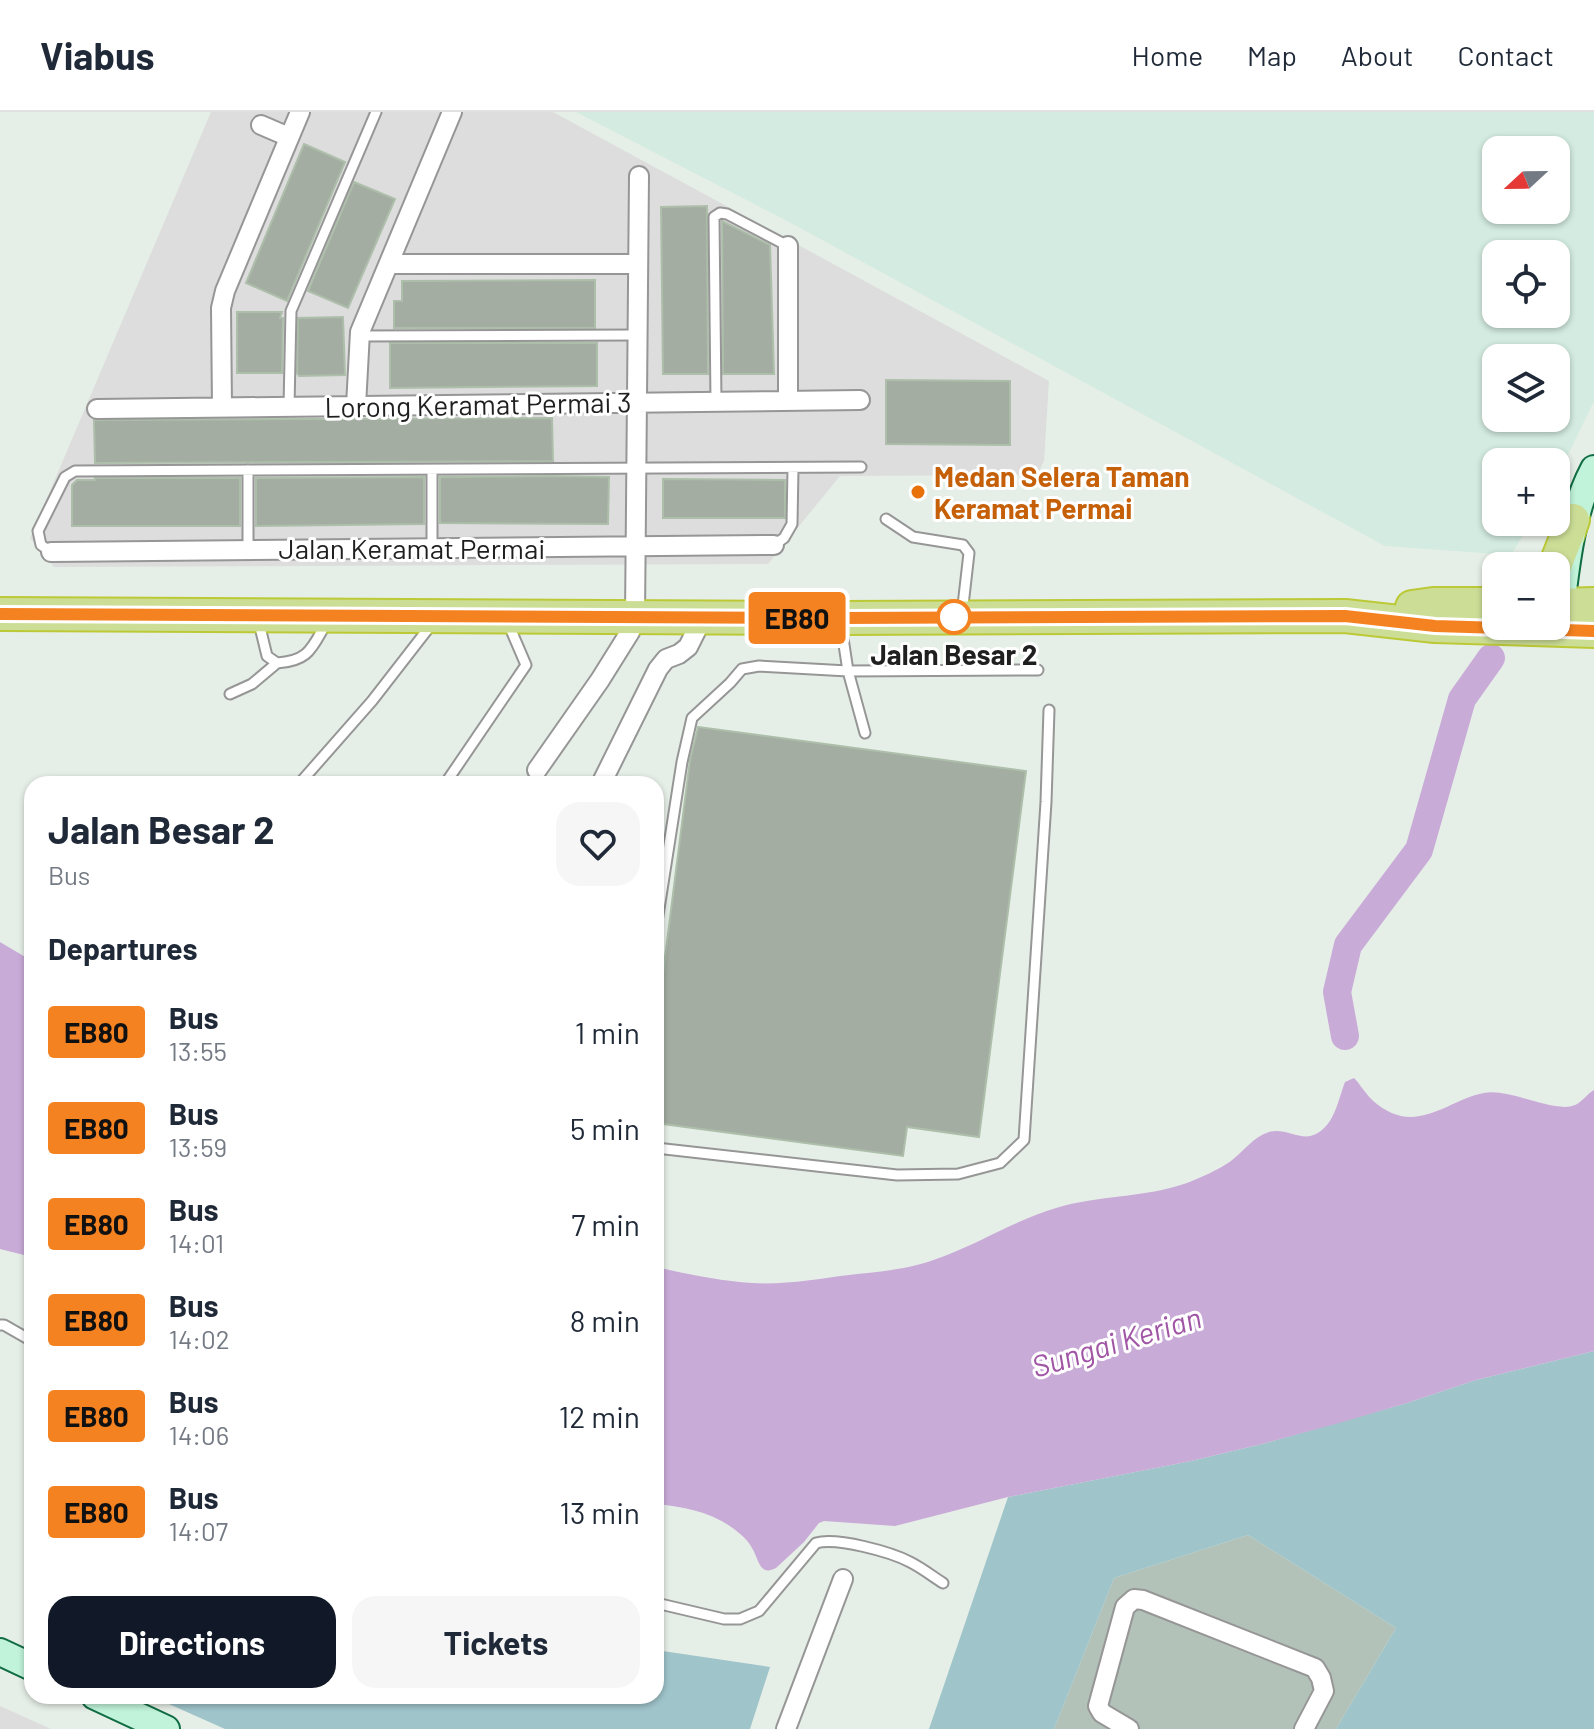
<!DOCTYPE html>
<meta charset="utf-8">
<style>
body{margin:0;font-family:Barlow,sans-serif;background:#f6f6f7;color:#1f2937;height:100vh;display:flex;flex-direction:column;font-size:30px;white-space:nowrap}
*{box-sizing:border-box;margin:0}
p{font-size:26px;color:#747a83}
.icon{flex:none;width:44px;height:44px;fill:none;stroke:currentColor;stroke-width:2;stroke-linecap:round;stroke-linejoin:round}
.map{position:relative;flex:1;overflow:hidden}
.sheet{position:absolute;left:24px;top:664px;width:640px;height:928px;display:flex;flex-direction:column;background:#fff;border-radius:24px;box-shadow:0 2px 6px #0004}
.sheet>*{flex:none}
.badge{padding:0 16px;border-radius:6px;font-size:28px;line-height:52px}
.needle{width:52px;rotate:248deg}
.buttons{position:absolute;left:1482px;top:24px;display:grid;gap:16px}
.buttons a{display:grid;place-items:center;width:88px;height:88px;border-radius:16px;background:#fff;box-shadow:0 2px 6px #0004;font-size:40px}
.map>.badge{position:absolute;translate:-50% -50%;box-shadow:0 0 0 4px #fff}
h2{padding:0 24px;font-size:30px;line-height:72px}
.round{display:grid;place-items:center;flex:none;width:84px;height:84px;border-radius:24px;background:#f6f6f7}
.summary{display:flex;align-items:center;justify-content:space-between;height:136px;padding:0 24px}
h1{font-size:38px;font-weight:700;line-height:60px}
.button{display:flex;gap:16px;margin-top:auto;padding:16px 24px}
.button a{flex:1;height:92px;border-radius:24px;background:#111827;color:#fff;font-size:32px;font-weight:700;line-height:92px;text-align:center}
.button a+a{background:#f6f6f7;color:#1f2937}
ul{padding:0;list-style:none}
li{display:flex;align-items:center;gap:24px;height:96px;padding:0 24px}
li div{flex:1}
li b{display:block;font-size:30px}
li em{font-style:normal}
li .badge{min-width:88px;font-weight:700;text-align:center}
header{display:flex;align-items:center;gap:48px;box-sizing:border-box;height:112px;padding:0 40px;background:#fff;border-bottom:2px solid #e0e1e3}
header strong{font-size:38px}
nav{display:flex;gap:44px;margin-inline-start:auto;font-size:28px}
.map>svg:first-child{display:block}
.residential{fill:#dcdddc}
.construction{fill:#b2c2b9}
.farmland{fill:#d3ebe0;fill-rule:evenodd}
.forest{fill:#9fc4ca}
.water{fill:#c9abd8}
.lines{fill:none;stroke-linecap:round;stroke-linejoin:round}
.river{stroke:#c9abd8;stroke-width:28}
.building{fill:#a4ada2;stroke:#adbfaa;stroke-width:2}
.lane-casing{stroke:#969696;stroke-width:13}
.street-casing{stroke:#969696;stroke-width:22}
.secondary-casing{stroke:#106c42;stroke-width:30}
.highway-casing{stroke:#bcc937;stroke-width:36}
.lane{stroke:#fff;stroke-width:9}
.street{stroke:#fff;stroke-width:18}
.secondary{stroke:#c0f3d9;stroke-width:26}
.highway{stroke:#ccde96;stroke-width:32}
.line-casing{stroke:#fff;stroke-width:18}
.line{stroke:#f58220;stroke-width:12}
.food-dot{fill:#e8710a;stroke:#fff;stroke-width:3}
.stop-dot{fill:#fff;stroke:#f58220;stroke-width:4}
.labels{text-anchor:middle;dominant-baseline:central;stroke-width:6;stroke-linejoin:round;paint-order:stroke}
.street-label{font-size:28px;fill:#1f1f1f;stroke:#fff}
.food-label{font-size:28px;font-weight:bold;fill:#c56008;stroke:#fff;text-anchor:start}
.stop-label{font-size:28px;font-weight:bold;fill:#1f1f1f;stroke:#fff}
.water-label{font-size:30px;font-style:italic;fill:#a055a5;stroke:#fff}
</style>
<header>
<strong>Viabus</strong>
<nav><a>Home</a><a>Map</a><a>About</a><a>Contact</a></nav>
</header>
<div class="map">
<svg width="1594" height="1617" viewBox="0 0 1594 1617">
<rect width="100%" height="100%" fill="#e6efe7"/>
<!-- residential -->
<path class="residential" d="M211,0H553L1049,269L1044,349L1037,363L840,364L768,452L54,455L30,426Z
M0,1594L51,1617H0Z"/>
<!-- construction -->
<path class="construction" d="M1248,1423L1396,1516L1336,1617H1054L1114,1466Z"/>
<!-- farmland -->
<path class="farmland" d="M576,0H1594V289L1556,368V350H1496V410H1531L1511,443L1385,434L791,111ZM1496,38H1556V98H1496ZM1496,142H1556V202H1496ZM1496,246H1556V306H1496Z"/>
<!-- forest -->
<path class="forest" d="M1594,1239V1617H1336L1396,1516L1248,1423L1114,1466L1054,1617H929L1008,1385L1191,1349L1262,1332L1407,1291L1476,1268Z
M656,1538L770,1555L750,1617H225L151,1584H656Z"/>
<!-- water -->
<path class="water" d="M0,830L32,849V1145L0,1137Z
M1354,966C1359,971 1361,975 1366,981C1374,992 1388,1001 1401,1004C1430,1010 1456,986 1484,981C1510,976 1555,1002 1575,993C1582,990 1587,982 1594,978V1239L1476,1268L1407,1291L1339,1311L1262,1332L1191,1349L1008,1385L895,1414L824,1409L819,1411L804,1430L776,1456C759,1465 759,1447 752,1436C749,1430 744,1425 739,1421C716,1401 686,1395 656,1392V1155C687,1162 720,1169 752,1171C785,1173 817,1167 849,1163C865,1161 881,1160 897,1157C954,1149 1002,1112 1056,1096C1098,1083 1145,1086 1187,1071C1202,1065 1218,1058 1231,1049C1244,1039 1253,1025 1269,1020C1286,1015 1301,1030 1316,1022C1335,1012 1338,988 1345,970Z"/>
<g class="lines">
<!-- river -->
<path class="river" d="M1345,924L1337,880L1348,833L1419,738L1462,587L1491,546"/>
</g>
<!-- building -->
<path class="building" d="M304,32L345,50L287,189L246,171Z
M354,70L395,87L348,196L308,179Z
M707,94L708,262H663L661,95Z
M722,109L770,133L774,262H723Z
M595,168V216H394V189H402V169Z
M237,200H282L280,206H283L282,261H237Z
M343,205L345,263L299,264L297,261L298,206Z
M390,231H597V274L390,276Z
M886,268L1010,269V333L886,332Z
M552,306L553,349L95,351L94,308Z
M553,364L609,365L608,412L440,411V365Z
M424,365V412L256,414V366Z
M95,366H240V414H72V373L77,368H95Z
M663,367L785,368V406H663Z
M698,615L1026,659L979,1025L907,1015L903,1044L656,1011V916L690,648Z"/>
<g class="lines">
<defs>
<path id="lane" d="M360,224L637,223
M716,290L714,105L720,101L727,102L788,134
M289,295L291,199L376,0
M248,358V437
M886,407L913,425L963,433L969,441L962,502
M774,433L784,426L792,412L793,356
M432,436V358
M51,440L41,433L38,419L65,365L75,359L861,355
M259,511L267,544L277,551C310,549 312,535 327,510
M841,513L848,559L865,621
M230,582L252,572L277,551
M299,672L372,589L431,513
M445,672L526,553L508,511
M656,816L682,650L692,606L730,571L742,557L759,554L848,559L1038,558
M656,1036L897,1063L958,1062L1000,1051L1024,1028L1046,690L1049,598
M0,1213H4L32,1229
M656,1491L724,1507H740L759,1499L816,1431C837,1425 891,1440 910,1450C922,1456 932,1464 943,1471"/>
<path id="street" d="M261,13L289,25
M389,152H638
M788,289V134
M356,294L360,220L452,0
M222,295L221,196L225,179L300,0
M97,297L860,288
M51,440L774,433
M537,658L600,568L630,520L635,505L639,64
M601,672L658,557L666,547L679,542L688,535L703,505
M786,1617L843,1467
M1129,1617L1102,1601L1098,1594L1125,1495L1134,1487L1143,1488L1315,1556L1321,1566L1324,1579L1304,1617"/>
<path id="secondary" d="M1559,510C1566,458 1569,404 1594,357
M0,1540L32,1555
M95,1584L166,1617"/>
<path id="highway" d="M1555,454L1573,408
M1556,493L1594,492
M1412,495L1433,492H1496
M0,502L840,506L1345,504L1435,514L1594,519"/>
</defs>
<!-- lane casing -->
<use href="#lane" class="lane-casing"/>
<!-- street casing -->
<use href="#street" class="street-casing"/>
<!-- secondary casing -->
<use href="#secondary" class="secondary-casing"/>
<!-- highway casing -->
<use href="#highway" class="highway-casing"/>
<!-- lane -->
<use href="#lane" class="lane"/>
<!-- street -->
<use href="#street" class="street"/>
<!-- secondary -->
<use href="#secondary" class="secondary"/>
<!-- highway -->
<use href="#highway" class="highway"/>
</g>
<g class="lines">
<defs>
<path id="line" d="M0,502L840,506L1345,504L1435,514L1594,519"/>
</defs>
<!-- line casing -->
<use href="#line" class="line-casing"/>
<!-- line -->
<use href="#line" class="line"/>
</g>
<!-- markers -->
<circle class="food-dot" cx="918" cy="380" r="8"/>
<circle class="stop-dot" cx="954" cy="505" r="16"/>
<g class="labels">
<!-- street labels -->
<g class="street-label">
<text transform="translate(478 292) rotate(-1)">Lorong Keramat Permai 3</text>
<text x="412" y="436">Jalan Keramat Permai</text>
</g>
<!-- food labels -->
<g class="food-label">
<text x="934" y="364">Medan Selera Taman<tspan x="934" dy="32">Keramat Permai</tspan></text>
</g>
<!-- stop labels -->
<g class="stop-label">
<text x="954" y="542">Jalan Besar 2</text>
</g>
<!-- water labels -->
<g class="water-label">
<text transform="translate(1116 1229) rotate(-17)">Sungai Kerian</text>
</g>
</g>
</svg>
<div class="buttons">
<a><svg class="needle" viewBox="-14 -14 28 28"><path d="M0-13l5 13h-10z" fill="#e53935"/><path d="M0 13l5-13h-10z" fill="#747a83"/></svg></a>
<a><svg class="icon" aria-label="locate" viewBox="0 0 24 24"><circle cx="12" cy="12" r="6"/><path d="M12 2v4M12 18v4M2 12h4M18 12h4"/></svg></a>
<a><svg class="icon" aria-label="layers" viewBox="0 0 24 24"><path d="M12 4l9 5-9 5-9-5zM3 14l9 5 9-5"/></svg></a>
<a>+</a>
<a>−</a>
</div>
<b class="badge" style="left:797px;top:506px;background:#f58220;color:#111">EB80</b>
<section class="sheet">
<div class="summary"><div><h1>Jalan Besar 2</h1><p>Bus</p></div><a class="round"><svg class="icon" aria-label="heart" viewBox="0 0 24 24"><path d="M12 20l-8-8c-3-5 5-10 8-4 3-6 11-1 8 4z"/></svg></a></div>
<h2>Departures</h2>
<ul>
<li><span class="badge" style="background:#f58220;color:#111">EB80</span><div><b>Bus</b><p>13:55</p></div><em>1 min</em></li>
<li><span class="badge" style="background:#f58220;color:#111">EB80</span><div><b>Bus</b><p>13:59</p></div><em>5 min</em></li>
<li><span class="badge" style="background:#f58220;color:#111">EB80</span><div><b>Bus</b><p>14:01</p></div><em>7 min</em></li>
<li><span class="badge" style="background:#f58220;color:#111">EB80</span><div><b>Bus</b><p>14:02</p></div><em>8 min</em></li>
<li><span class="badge" style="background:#f58220;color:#111">EB80</span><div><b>Bus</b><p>14:06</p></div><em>12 min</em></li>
<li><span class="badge" style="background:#f58220;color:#111">EB80</span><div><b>Bus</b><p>14:07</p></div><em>13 min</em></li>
</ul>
<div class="button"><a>Directions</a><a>Tickets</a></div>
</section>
</div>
